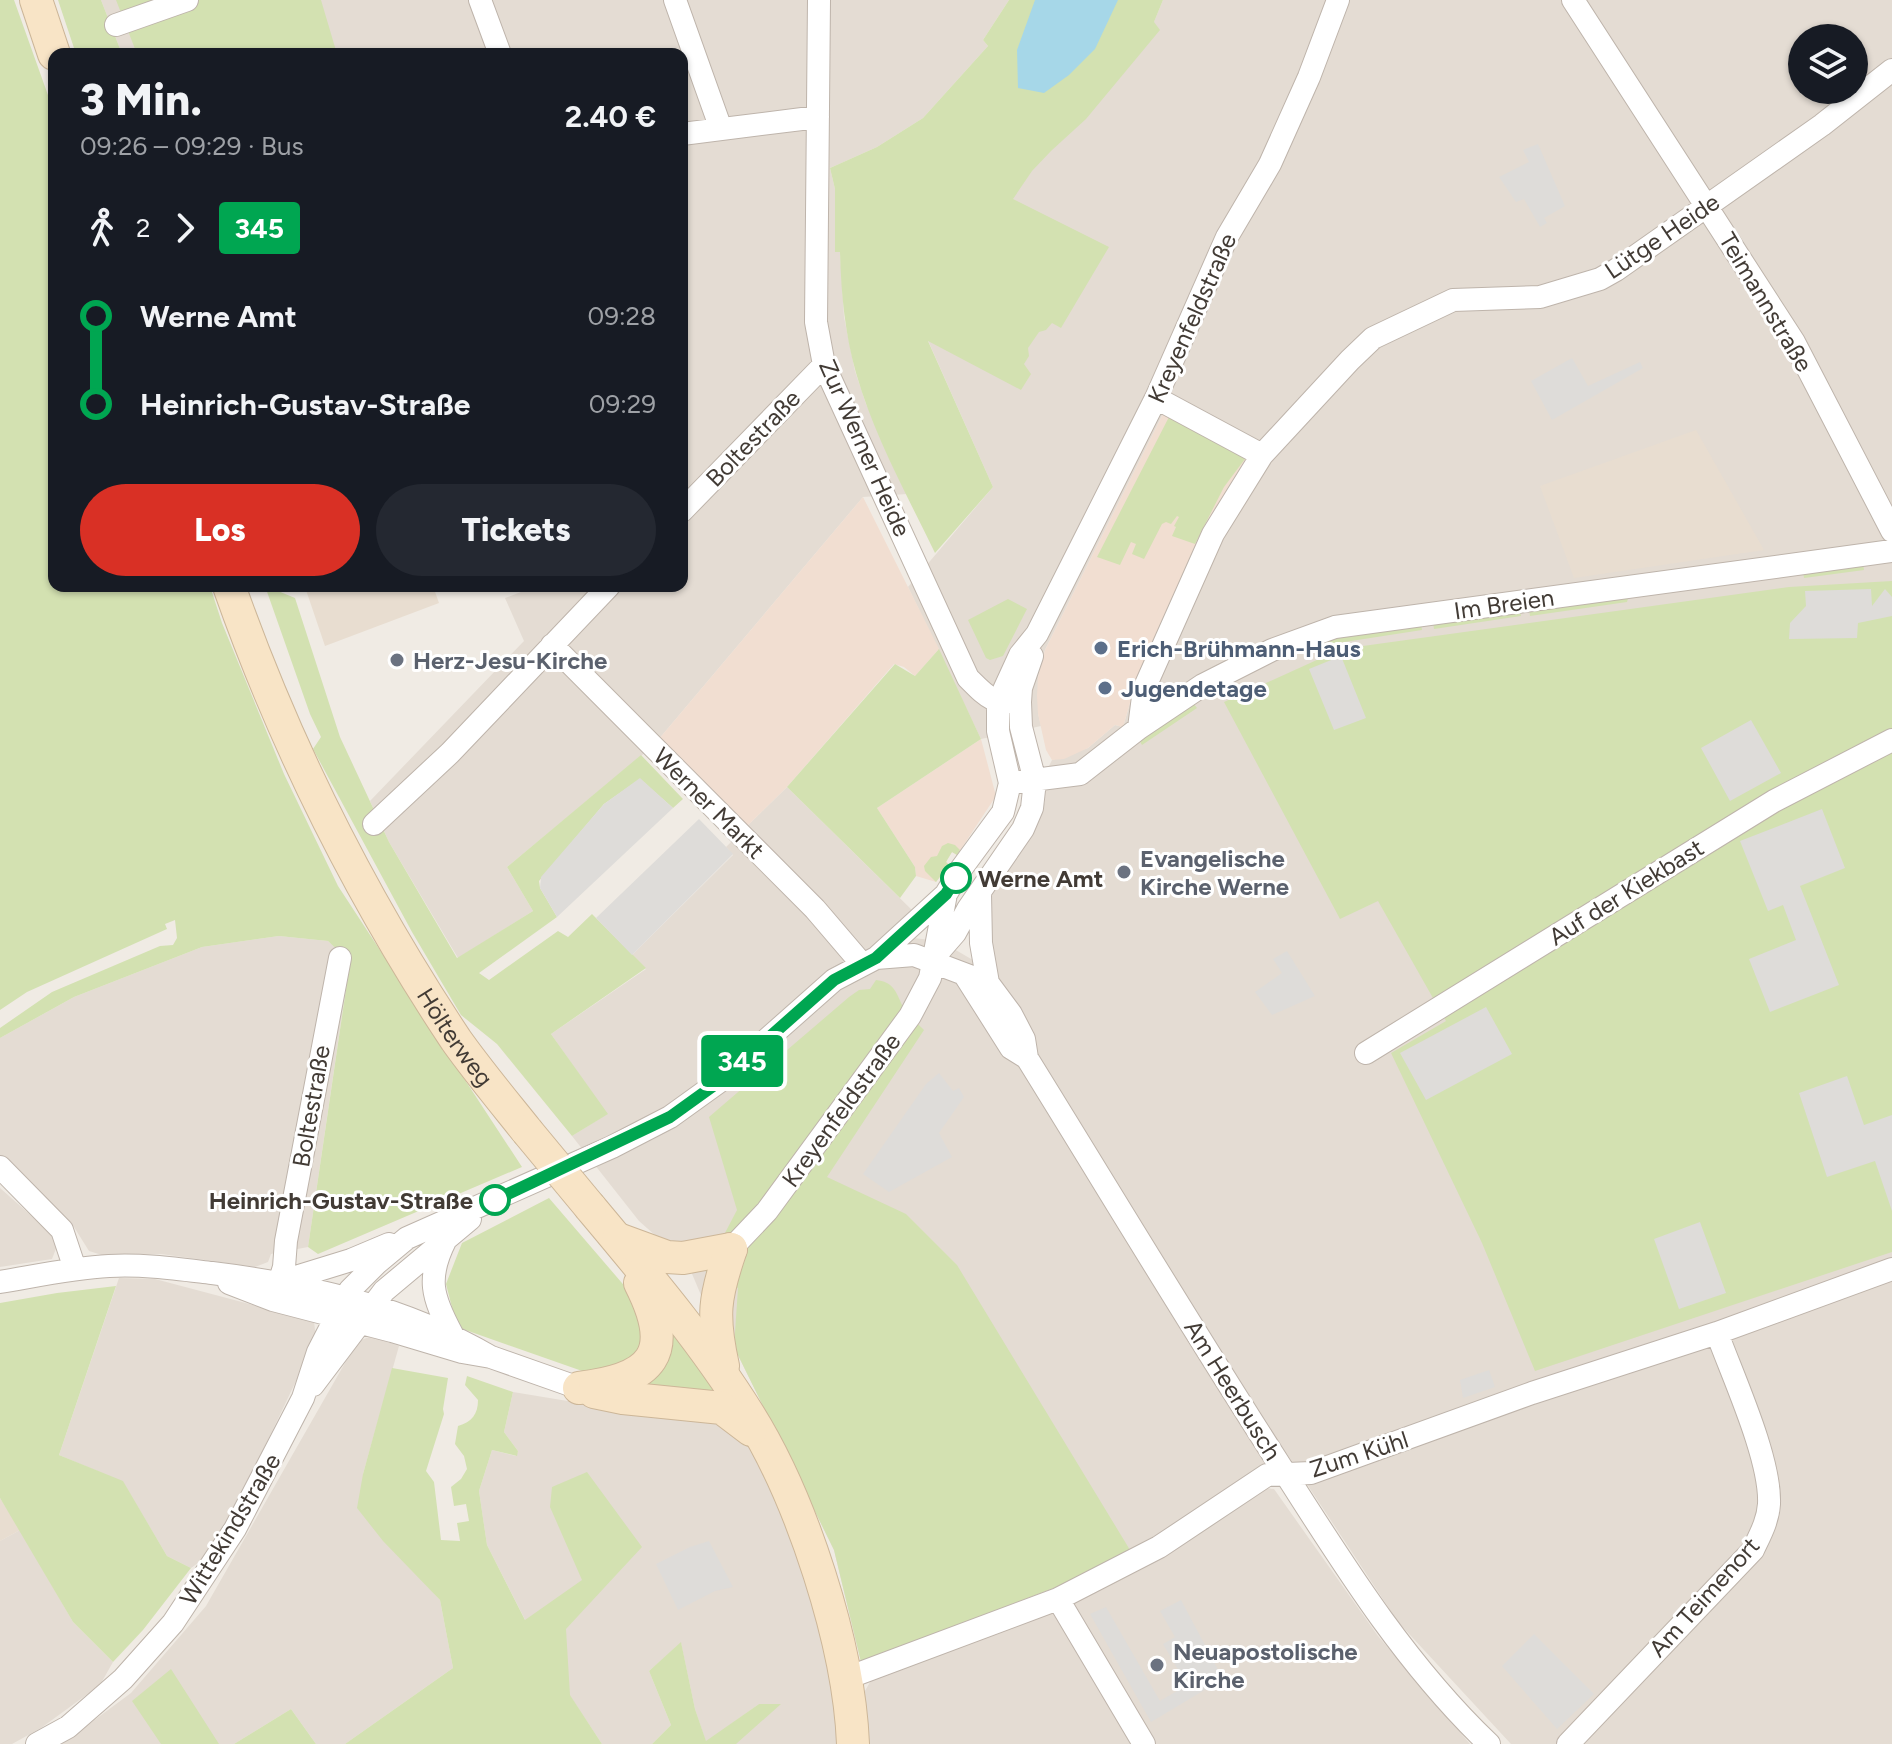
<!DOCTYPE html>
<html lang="de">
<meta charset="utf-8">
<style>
body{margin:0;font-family:Figtree,sans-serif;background:#242831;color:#f1f3f6;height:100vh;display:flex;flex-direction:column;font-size:30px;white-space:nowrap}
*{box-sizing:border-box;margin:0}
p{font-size:26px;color:#9ea1a6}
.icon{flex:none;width:44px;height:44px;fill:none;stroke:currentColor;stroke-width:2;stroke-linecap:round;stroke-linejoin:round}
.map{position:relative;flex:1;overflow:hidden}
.drawer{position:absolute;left:48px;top:48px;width:640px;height:544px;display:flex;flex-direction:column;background:#171b24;border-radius:16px;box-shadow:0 2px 6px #0004}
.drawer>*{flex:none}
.badge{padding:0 16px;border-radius:6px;font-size:28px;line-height:52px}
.tools{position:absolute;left:1788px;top:24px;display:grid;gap:16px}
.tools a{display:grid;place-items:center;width:80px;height:80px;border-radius:50%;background:#171b24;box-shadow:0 2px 6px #0004;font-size:40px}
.map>.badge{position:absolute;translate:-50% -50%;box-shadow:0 0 0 4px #fff}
.legs{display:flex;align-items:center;gap:12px;height:88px;padding:0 32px;font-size:26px}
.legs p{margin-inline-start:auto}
.head{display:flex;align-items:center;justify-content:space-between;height:136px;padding:0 32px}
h1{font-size:44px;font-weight:800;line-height:60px}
.cta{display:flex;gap:16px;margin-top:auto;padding:16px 32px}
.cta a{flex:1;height:92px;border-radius:48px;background:#d93025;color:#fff;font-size:32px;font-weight:800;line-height:92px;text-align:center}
.cta a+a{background:#242831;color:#f1f3f6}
ul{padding:0 32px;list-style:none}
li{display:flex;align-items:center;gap:28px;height:88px;font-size:30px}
li i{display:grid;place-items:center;width:12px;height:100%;margin:0 10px;background:currentColor}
li i::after{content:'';width:20px;height:20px;margin:-10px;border:6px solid;border-radius:50%;background:#171b24}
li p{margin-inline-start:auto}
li:first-child i{background:linear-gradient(#0000 50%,currentColor 0)}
li:last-child i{background:linear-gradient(currentColor 50%,#0000 0)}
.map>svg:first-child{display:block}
.residential{fill:#e4dcd3;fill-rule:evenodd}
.commercial{fill:#f1ded1}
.education{fill:#e8ddd0}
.green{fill:#d3e1b1}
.parking{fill:#dedcd9}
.water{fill:#a6d7e8}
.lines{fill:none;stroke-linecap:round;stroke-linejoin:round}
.street-casing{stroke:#beb4ab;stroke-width:24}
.secondary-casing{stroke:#ccb698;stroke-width:34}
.street{stroke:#fff;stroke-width:22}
.secondary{stroke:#f8e4c6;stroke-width:32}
.secondary-bridge-casing{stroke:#ccb698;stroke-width:34;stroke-linecap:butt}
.secondary-bridge{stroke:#f8e4c6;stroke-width:32}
.line-1-casing{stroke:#fff;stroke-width:18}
.line-1{stroke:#00a651;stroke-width:12}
.service-dot{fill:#5c6f8a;stroke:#fff;stroke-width:3}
.worship-dot{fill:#6b7280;stroke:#fff;stroke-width:3}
.stop-1-dot{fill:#fff;stroke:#00a651;stroke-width:4}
.labels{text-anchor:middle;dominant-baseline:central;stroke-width:6;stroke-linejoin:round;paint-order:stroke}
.street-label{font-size:24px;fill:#423b35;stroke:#fff}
.service-label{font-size:24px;font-weight:bold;fill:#4e5e75;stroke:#fff;text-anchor:start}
.worship-label{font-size:24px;font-weight:bold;fill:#5b616d;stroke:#fff;text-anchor:start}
.stop-label{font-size:24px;font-weight:bold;fill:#423b35;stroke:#fff;text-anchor:start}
</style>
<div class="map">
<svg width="1892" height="1744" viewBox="0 0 1892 1744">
<rect width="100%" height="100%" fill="#f0ebe4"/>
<!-- residential -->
<path class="residential" d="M101,0H1009L983,40L988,46L923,118L877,147L830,168L835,189V251H840L844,317L855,371L866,404L907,494L863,497L653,746L507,867L533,911L458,958L389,842L370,801L524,641L505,598L521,592L525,586H682V54H122Z
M1163,0H1892V1744H1511L1398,1622L1287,1454L1198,1511L1130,1550L1059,1586L861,1662L834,1550L734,1347L706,1307L679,1243L656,1236L639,1221L572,1136L607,1114L551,1034L646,969L632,955L733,855L726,847L787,787L915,913L879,939L906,937L930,940L954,949L978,963L993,965L989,909L992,893L1033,827L1045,802L1046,772L1052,760L1088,748L1115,725L1123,727L1132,696L1228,488L1248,460L1171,398L1045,650L1038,677V713L1041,726L981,739L908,587L993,487L910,300L1149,34ZM1802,38H1854V90H1802Z
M279,936L328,941L350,961L308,1247L271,1254L268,1262L255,1267L161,1254L102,1255L89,1251L74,1227L0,1156V1038L74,997L202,947Z
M0,1188L53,1235L57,1246L52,1259L0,1267Z
M119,1278L155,1279L314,1321L316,1339L267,1442L208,1556L191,1568L167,1556L123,1482L59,1455Z
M371,1336L399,1346L363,1474L421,1579L440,1600L453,1668L345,1744H316L291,1709L234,1744H62L131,1693L206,1606L357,1342Z
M513,1392L616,1409H685L749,1438L810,1576L836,1695L838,1744H732L759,1704L706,1742L695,1709L681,1643L649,1671L671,1725L652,1744H602L543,1655L487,1545L479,1491L492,1450L516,1456L518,1451L504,1432Z
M1262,1488L1274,1489L1378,1636L1470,1744H864L862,1696L873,1677Z
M20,1530L73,1622L113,1662L100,1685L41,1728L12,1744H0V1541Z"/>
<!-- commercial -->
<path class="commercial" d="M1171,398L1248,460L1228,488L1132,696L1123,727L1115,725L1088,748L1064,759L1052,760L1046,750L1038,714L1037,696L1038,677L1045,650Z
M863,497L939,649L915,676L904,667L894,664L787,787L740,833L653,746Z
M981,739L996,796L957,855L952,852L946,861L949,865L936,882L916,876L915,867L877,808Z"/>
<!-- education -->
<path class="education" d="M1696,430L1764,550L1574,578L1540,486Z
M300,586H433L439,603L325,646L306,590L301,591Z
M0,1498L20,1530L0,1541Z"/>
<!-- green -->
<path class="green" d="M0,0H14L54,112V586H210L222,623L284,774L338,886L522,1167L318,1254L308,1247L350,962L328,941L279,936L202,947L74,997L0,1038V1028L52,992L160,946L173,945L177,938L175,920L165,924L167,929L27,992L0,1010Z
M58,0H101L122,54H76Z
M116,0H321L337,54H137Z
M1009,0H1163L1154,22L1160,30L1086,119L1051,151L1032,171L1013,199L1109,247L1061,328L1052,323L1046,330L1039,332L1028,348L1029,356L1024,364L1031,374L1021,390L928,341L993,487L935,553C907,495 874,436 856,373C845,334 841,293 840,252H835V189L830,168L877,147L923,118L988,46L983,40Z
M1170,415L1245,455V459L1224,487L1195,544L1172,536L1176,527L1174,526L1179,517L1177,516L1171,524L1166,522L1162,524L1144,559L1132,554L1136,544L1131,542L1120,565L1097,557Z
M1863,564L1864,570L1804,578L1803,572Z
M1892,581V1252L1535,1371L1482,1243L1391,1053L1446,1021L1378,901L1340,919L1224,702L1341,649L1789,587Z
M265,586H276L278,591L295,598L340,737L389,842L457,958L533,911L507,867L641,755L683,799L673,808L640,779L604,804L539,881L540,888L557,917L479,973L489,980L558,931L568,937L592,914L646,968L551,1034L608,1114L572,1136L497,1044L461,1015L412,932L313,749L321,737L310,714Z
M1629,595L1627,602L1530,616L1529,608Z
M1008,599L1027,609L1003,656L990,660L986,658L968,620Z
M1520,610L1521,616L1434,629L1433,622Z
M1421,623L1422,630L1338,643L1318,650L1316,643L1335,636Z
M939,649L981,739L877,808L915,867L916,876L900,898L787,787L895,664L915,676Z
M1193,703L1197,708L1142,745L1139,740Z
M948,843L955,845L960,850L957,855L952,852L946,862L949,865L936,882L925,871L924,866L931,857L937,856L942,846Z
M876,980C893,982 896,991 902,1005C906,1014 917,1023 924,1030L827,1177L906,1214L957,1265L1130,1550L1059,1586L861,1662L834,1550L734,1347L738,1288L705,1271L737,1210L709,1117L849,997L859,990L870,989Z
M549,1198L646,1311L688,1347L722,1398L585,1372L457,1327L446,1284L462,1243Z
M116,1286L59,1455L123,1481L167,1556L191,1568L143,1630L113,1662L73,1622L0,1498V1303L57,1293Z
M392,1368L448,1378L443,1409L444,1414L426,1471L434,1482L441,1540L460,1541L457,1523L469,1521L466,1504L454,1506L451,1487L461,1479L467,1469L464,1456L455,1444L458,1426C472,1422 478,1414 478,1400L465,1385L467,1376L513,1392L504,1432L518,1451L517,1456L492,1450L479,1491L487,1545L525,1620L582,1580L550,1507L552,1487L587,1472L642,1547L566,1629L570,1695L602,1744H345L453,1668L440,1600L383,1541L357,1508L363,1474Z
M681,1642L695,1709L706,1741L759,1704H781L736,1744H652L671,1725L649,1671Z
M171,1669L219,1744H161L132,1701Z
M291,1709L316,1744H234Z"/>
<!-- parking -->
<path class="parking" d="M1538,144L1565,206L1544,218L1547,223L1540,227L1524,199L1516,202L1499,177L1529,162L1523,150Z
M1572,358L1588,386L1640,362L1643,368L1552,420L1531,381Z
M1871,589L1872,606L1885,589L1892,597V616L1858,623L1857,638L1789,639L1790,623L1806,606L1805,591Z
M1341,656L1366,718L1334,730L1309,669Z
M1751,720L1781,773L1730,801L1701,748Z
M640,778L673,808L557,917L540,888L541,877L604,804Z
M1822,809L1845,868L1800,886L1839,985L1770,1012L1749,959L1796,940L1783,905L1768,911L1740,841Z
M699,819L733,854L632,955L596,918Z
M1287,951L1315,996L1272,1015L1255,992L1282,973L1273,959Z
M1486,1007L1512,1054L1426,1100L1400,1053Z
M939,1073L953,1091L959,1088L964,1097L939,1133L952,1157L889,1192L863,1174L926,1084Z
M1847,1076L1864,1125L1892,1115V1211L1875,1161L1827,1177L1799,1093Z
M1700,1222L1726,1293L1679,1309L1654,1239Z
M1489,1370L1495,1387L1463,1398L1460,1380Z
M709,1541L733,1587L715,1591L678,1610L656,1564L690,1547Z
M1181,1600L1223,1679L1151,1722L1090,1614L1106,1607L1160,1701L1187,1685L1163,1644L1175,1637L1160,1611Z
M1534,1634L1594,1694L1557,1729L1502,1666Z"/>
<!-- water -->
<path class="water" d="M1035,0H1118L1095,49L1069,75L1044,93L1018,88L1017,50Z"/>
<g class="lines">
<defs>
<path id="street" d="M480,0L500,54
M675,0L721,129
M819,0L816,322L824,365L968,678C988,698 991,703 1020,702
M1573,0L1794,342L1892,531
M116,25L187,0
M682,134L818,117
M1156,398L1262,455
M682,511L824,365
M552,645L815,909L862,964
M1139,728L1144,689L1213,534L1262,455L1350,360L1373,338L1453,300L1540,297L1600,279L1616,270L1822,125L1892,70
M1010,783L1080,774L1139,728L1203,685L1272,650L1335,627L1892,551
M374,824L450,753L609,586
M980,894L981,943L988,983
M935,956L955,933L968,909L1023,829L1032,808L1035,781L1021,727L1020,702L1021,688L1032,656
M876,958L946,894L961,869L1003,812L1010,783L998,731V703L1020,655L1037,634L1156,398L1227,237L1270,164L1309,77L1338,0
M966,977L1011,1048L1027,1058
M1366,1053L1774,801L1892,740
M0,1167L62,1230L75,1269
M446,1239C426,1278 432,1297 452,1334
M731,1249L767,1211L910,1016L930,978L946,894
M286,1280L351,1260L389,1244
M0,1282C36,1276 72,1268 109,1266C143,1264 178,1269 212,1273C310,1285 405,1307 491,1357
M229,1283L273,1300L392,1331L462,1352L491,1357L579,1388
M275,1296L284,1267L286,1241L340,958
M313,1385L384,1291L470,1219
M1058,1599L1144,1744
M847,1678L1058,1599L1159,1547L1267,1475L1311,1473L1532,1393L1717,1333L1892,1269
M37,1744L68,1727L123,1679L173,1623L235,1529L303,1398L318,1352L350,1290L377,1263L407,1238L612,1147L670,1117L720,1081L834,980L876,958L914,955L988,983L1011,1014L1024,1039L1027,1058C1110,1192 1191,1327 1276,1459C1340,1559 1402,1661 1489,1744
M1568,1744L1753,1550C1760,1535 1768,1521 1769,1504C1771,1459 1733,1377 1717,1333"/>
<g id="secondary">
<path d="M36,0L54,54"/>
<path id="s1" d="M229,586C286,748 361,897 456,1040C478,1071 503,1101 527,1131"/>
<path d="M590,1207C646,1274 703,1341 749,1415C802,1500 849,1644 853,1744"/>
<path d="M618,1239L667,1257L683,1258L731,1249"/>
<path d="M723,1366C712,1316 714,1298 731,1249"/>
<path d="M579,1388C653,1379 676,1354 640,1283"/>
<path d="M594,1392L623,1398L722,1408L751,1430"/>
</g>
</defs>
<!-- street casing -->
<use href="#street" class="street-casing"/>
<!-- secondary casing -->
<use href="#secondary" class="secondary-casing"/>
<!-- street -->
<use href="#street" class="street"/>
<!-- secondary -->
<use href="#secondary" class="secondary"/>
<defs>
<path id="secondary-bridge" d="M527,1131L590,1207"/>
</defs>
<!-- secondary-bridge casing -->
<use href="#secondary-bridge" class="secondary-bridge-casing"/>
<!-- secondary-bridge -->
<use href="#secondary-bridge" class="secondary-bridge"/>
</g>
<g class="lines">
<defs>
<path id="line-1" d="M495,1200L670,1117L720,1081L834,980L876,958L946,894L956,878"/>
</defs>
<!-- line-1 casing -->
<use href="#line-1" class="line-1-casing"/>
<!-- line-1 -->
<use href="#line-1" class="line-1"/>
</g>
<!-- markers -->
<g class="service-dot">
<circle cx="1101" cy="648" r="8"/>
<circle cx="1105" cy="688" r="8"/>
</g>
<g class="worship-dot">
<circle cx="397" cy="660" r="8"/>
<circle cx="1124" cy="872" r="8"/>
<circle cx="1157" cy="1665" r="8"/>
</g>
<g class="stop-1-dot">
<circle cx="956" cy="878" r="14"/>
<circle cx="495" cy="1200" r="14"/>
</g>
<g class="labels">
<!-- street labels -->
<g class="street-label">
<text transform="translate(1662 236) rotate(-34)">Lütge Heide</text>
<text transform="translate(1766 302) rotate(59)">Teimannstraße</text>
<text transform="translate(1192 318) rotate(-66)">Kreyenfeldstraße</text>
<text transform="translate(753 438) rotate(-46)">Boltestraße</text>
<text transform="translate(865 448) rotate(66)">Zur Werner Heide</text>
<text transform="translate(1504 604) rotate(-8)">Im Breien</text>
<text transform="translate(709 803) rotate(45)">Werner Markt</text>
<text transform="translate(1626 892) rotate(-32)">Auf der Kiekbast</text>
<text stroke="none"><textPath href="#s1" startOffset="506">Hölterweg</textPath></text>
<text transform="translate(311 1106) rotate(-80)">Boltestraße</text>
<text transform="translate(841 1110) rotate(-54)">Kreyenfeldstraße</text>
<text transform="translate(1233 1390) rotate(58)">Am Heerbusch</text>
<text transform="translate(1359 1454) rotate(-18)">Zum Kühl</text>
<text transform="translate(230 1529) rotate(-59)">Wittekindstraße</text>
<text transform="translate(1704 1597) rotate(-48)">Am Teimenort</text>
</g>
<!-- service labels -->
<g class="service-label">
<text x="1117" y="648">Erich-Brühmann-Haus</text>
<text x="1121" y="688">Jugendetage</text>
</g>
<!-- worship labels -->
<g class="worship-label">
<text x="413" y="660">Herz-Jesu-Kirche</text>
<text x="1140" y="858">Evangelische<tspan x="1140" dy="28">Kirche Werne</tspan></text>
<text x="1173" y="1651">Neuapostolische<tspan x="1173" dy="28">Kirche</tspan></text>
</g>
<!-- stop labels -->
<g class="stop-label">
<text x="978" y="878">Werne Amt</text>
<text x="473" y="1200" text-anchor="end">Heinrich-Gustav-Straße</text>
</g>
</g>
</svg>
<div class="tools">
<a><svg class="icon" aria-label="layers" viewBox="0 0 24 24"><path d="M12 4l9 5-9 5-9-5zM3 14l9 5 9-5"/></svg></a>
</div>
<b class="badge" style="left:742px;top:1061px;background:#00a651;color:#fff">345</b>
<section class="drawer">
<div class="head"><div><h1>3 Min.</h1><p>09:26 – 09:29 · Bus</p></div><b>2.40 €</b></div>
<div class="legs"><svg class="icon" aria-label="walk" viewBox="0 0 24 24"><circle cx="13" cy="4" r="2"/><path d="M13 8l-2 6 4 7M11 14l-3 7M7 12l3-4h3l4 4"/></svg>2<svg class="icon" aria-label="forward" viewBox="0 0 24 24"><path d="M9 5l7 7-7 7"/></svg><b class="badge" style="background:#00a651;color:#fff">345</b></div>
<ul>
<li><i style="color:#00a651"></i><b>Werne Amt</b><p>09:28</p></li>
<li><i style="color:#00a651"></i><b>Heinrich-Gustav-Straße</b><p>09:29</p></li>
</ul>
<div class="cta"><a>Los</a><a>Tickets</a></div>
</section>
</div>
